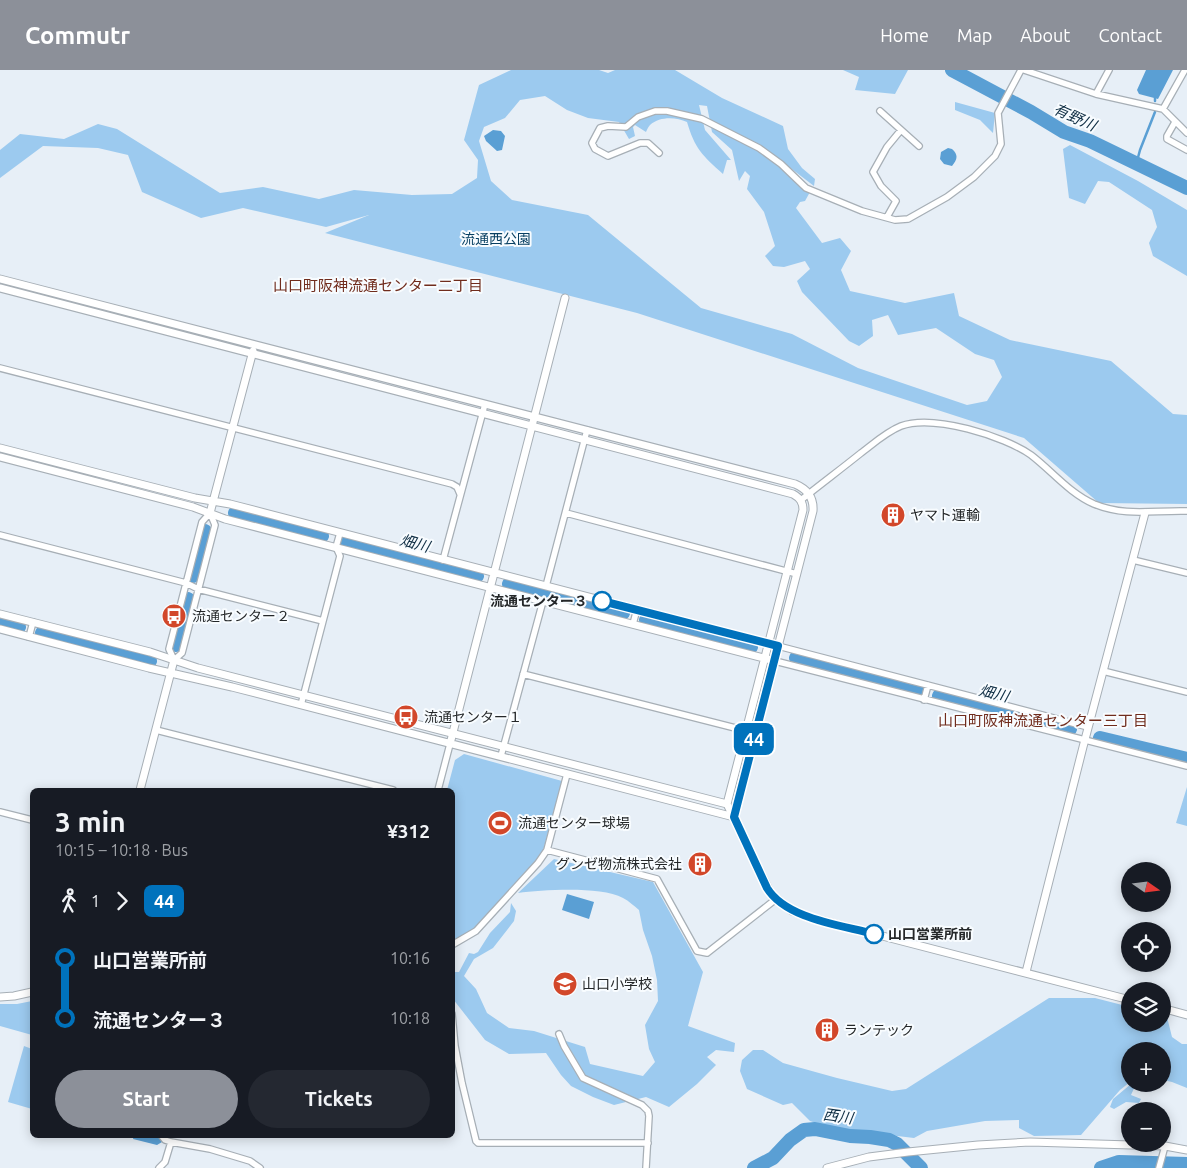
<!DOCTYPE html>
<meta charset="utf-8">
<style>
body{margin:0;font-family:Ubuntu,"Noto Sans JP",sans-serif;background:#242831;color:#f1f3f6;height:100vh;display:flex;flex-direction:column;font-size:19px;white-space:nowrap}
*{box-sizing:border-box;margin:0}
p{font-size:16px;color:#9ea1a6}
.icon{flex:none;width:28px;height:28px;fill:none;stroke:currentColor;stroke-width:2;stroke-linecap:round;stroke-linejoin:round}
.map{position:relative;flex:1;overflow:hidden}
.sheet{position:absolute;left:30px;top:718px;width:425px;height:350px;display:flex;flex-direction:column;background:#171b24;border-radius:8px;box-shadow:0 2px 12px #0003}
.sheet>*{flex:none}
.badge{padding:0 10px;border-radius:8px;font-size:18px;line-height:32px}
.needle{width:32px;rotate:104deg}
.tools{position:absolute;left:1121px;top:792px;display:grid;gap:10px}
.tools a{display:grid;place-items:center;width:50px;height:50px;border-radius:50%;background:#171b24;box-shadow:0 2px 12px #0003;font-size:25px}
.map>.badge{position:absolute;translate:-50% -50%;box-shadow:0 0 0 2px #fff}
.legs{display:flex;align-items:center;gap:8px;height:55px;padding:0 25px;font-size:16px}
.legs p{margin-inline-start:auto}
.headline{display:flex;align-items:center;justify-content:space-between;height:85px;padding:0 25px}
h1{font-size:28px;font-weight:700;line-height:38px}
.primary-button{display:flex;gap:10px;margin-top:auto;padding:10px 25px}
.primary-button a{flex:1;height:58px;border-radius:30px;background:#8c9099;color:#fff;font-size:20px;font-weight:700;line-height:58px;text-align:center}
.primary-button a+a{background:#242831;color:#f1f3f6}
ul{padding:0 25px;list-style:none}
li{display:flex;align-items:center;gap:18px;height:60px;font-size:19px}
li i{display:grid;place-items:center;width:8px;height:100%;margin:0 6px;background:currentColor}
li i::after{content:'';width:12px;height:12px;margin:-6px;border:4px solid;border-radius:50%;background:#171b24}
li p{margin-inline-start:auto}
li:first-child i{background:linear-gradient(#0000 50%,currentColor 0)}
li:last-child i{background:linear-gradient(currentColor 50%,#0000 0)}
header{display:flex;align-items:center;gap:30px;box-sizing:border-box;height:70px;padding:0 25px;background:#8c9099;color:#fff}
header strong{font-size:24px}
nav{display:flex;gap:28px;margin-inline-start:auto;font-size:18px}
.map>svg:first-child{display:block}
.green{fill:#9ccaef;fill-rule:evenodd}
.water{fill:#5a9fd4}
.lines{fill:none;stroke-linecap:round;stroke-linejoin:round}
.stream{stroke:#5a9fd4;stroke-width:2.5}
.river{stroke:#5a9fd4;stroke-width:14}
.minor-casing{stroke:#a7afb6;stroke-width:8}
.tertiary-casing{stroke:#a7afb6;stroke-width:9}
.minor{stroke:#fff;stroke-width:5.5}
.tertiary{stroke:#fff;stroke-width:7}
.line-1-casing{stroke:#fff;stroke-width:11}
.line-1{stroke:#0072bc;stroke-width:8}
.stop-1-dot{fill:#fff;stroke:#0072bc;stroke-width:2.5}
.labels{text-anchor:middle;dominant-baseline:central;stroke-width:4;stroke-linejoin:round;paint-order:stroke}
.park-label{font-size:14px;fill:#073f62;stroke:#f8fcff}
.poi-label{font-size:14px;fill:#242729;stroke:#f8fcff;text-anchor:start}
.stop-label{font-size:14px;font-weight:bold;fill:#242729;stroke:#f8fcff;text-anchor:end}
.water-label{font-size:15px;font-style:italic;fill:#0f2e44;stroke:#f8fcff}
.neighbourhood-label{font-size:15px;fill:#702c1d;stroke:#f8fcff}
</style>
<header>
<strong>Commutr</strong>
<nav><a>Home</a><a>Map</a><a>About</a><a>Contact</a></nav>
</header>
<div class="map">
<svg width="1187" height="1098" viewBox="0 0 1187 1098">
<rect width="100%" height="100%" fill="#e7eff7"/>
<!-- green -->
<path class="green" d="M511,0H599L608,3L615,0H675L722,28L783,56L788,79L802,98L815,109L814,116L772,84L767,86L810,122L805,131L800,132L796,138L822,173L840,168L851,181L841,200L850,221L905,233L954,223L959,246L1010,270L1111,291L1173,344L1187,345V434L1099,433L1024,368L637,243L325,163L369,145L326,157L243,138L201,148L142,122L128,85L98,78L43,76L0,108V80L20,64L64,69L98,54L117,59L220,123L263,117L319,129L354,120L412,125L452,124L477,108L478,90L464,70L479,15ZM545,26L567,40L588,48L619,52L629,69L635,66L633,57L635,55L646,62C647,60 648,57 650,55C660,46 676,47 687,52C695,79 702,85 723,104L727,90H731L705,60L699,35L707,36L712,62L732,80L739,111L745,101L750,106L747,119L764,142L775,176L765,186L773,196L784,197L805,191L810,199L797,211L802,222L849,271L859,276L873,266L872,250L888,245L898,265L936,258L975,284L994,290L1002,307L987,331L967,335L858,298L792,264L701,238L588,145L512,130L491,111L479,71L484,57L505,48L520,30Z
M843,0H908L895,24L855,20L859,7Z
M955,32L995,43L993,63L980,50L955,40Z
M1070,75L1138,111L1187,140V206L1153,186L1149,173L1157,157L1152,140L1109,112L1098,111L1085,134L1069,128L1063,79Z
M464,684L562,711L543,781L535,793L473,861L453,872L452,720H447L455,690Z
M1187,717V756L1176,753Z
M554,789L653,812L703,902L688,956L735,973L734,982L716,980L707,987L716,995L697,1014L669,1037L646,1027L614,1035L593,1027L571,1016L561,1005L546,983L509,984L485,970L453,929L452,902H459L469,883L474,884L478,882L490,863L510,842L511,833L516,841L514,851L493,878L474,889L464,906L476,919L487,943L509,958L534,961L585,977L590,994L643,1006L655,992L649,979L645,955L658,931L657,910L652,886L643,860L639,840C634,836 629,831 623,828C600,816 544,820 518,823Z
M1049,928H1095L1130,937V954H1162L1163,946L1167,947L1172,967L1182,974H1187V1018L1172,1012L1163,1010L1162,981H1130V1012L1120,1020L1081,1065L1034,1066L1019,1058V1050L985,1051L927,1061L914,1068L831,1058L810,1051L792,1033L783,1035L747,1019L740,1001L742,990L753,980H763L783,993L837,1008L892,1021L906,1019Z
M32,931V965L0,956V934H17Z
M24,976L32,979V1039L8,1032Z
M1131,1014H1136L1131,1025L1141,1029L1139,1033L1126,1032L1114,1039L1110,1037L1113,1029Z"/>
<!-- water -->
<path class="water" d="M1146,0H1173L1158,29L1139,24L1137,20Z
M493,60L501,61L505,66L502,80L497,81L486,71L484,66Z
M948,78L952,79C959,85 957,90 952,96L944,94L940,89L941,82Z
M567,824L594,832L589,849L562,840Z
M134,1065H157L162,1072L157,1075L133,1069Z"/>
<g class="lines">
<!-- stream -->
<path class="stream" d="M1155,28V31
M1136,95L1140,80L1155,42"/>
<!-- river -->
<path class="river" d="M952,0L1031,42L1064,62L1090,71L1187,118
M235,443L322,466
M345,472L477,506
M193,506L205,461
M509,514L623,543
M646,550L751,577
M0,552L19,557
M42,563L150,591
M176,575L188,529
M796,588L917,620
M939,626L1070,659
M1100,668L1187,689
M754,1098L773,1088L790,1070L804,1060L815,1059L850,1066L870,1067L889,1070L897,1074L921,1098
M1101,1098L1119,1092L1187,1094"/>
<defs>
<path id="minor" d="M1024,0L1096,24L1163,39L1185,0
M1096,24L1109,0
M1163,39L1187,63
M880,41L919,76
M1175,52L1167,66V69L1187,80
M659,83L648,73H640L608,86L595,79L592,73L600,58L608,56L626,57L638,47L655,41H667L702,49L759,78L781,94L806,118L862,141L895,150L908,149L947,127L974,107L995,86L1001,74L998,43L1021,0
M887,147L896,131L881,116L873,102L887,77L901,60
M0,298L452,414L457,417L460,424
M801,430C821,414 841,399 861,383C873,374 886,362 901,356C933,344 1004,366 1031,385C1052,401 1069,423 1094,434C1126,447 1153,440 1187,441
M210,443L215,455L182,583L174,590L169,579L202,452Z
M566,443L797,504
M0,465L186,513L198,519L323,551
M443,490L485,334
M1133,490L1187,503
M546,516L587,360
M633,554L637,539
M29,567L33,552
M778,576L1088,657
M775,591L1187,696
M1103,601L1187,622
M523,604L755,663
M924,630L928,615
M301,635L340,486L336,477L340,463
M156,660L393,720
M501,686L543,531
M438,720L450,674
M0,742L32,750
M547,780L657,809L697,881L707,883L776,829
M452,875L476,861L538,793L547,780L567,704
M452,944L455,976L462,1013L476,1071L478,1073H648
M559,964L564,976L583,1008L642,1035L648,1041L649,1046L646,1098
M161,1065L165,1070L171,1072L210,1079L250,1091L260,1098
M159,1098L165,1092L171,1072
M1159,1098L1165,1076"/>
<path id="tertiary" d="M0,209L795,414C807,419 814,427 813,441L734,747L232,617L149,598L0,559
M0,218L793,424C800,428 803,432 803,440L727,734L771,824L792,841L813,848L1130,930
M0,378L195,428L230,434L778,576
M0,387L193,437L225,449L775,591
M210,443L253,281
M0,544L150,582L198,598L727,734
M450,674L565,228
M140,720L174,590
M1026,902L1083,677L1145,443
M0,927L14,926L32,922
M1162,938L1187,945
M827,1098L869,1087L908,1082L978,1075L1030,1072L1165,1076L1187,1080"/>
</defs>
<!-- minor casing -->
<use href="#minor" class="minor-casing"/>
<!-- tertiary casing -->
<use href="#tertiary" class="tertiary-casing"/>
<!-- minor -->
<use href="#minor" class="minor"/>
<!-- tertiary -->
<use href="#tertiary" class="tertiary"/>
</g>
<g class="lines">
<defs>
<path id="line-1" d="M602,531L778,576L734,747L767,818C786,849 841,855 874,864"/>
</defs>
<!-- line-1 casing -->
<use href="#line-1" class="line-1-casing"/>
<!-- line-1 -->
<use href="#line-1" class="line-1"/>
</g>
<!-- icons -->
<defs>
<symbol id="building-disc" viewBox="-11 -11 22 22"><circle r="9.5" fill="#d2472a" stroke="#f8fcff"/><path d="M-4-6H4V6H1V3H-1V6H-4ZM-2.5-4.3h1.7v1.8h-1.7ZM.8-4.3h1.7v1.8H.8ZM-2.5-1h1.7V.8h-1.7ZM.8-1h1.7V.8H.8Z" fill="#fff"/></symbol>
<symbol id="bus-disc" viewBox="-11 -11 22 22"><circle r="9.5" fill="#d2472a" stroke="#f8fcff"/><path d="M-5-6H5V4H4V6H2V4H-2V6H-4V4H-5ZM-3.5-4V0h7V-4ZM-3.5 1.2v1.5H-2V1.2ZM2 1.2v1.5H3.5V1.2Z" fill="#fff"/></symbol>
<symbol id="stadium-disc" viewBox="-11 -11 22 22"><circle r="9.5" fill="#d2472a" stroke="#f8fcff"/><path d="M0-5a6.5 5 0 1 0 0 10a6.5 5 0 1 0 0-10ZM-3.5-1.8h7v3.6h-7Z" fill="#fff"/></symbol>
<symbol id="school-disc" viewBox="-11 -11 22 22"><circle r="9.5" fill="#d2472a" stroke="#f8fcff"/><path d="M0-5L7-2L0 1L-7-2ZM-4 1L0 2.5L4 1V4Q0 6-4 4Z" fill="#fff"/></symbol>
</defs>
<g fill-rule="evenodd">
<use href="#building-disc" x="879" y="431" width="28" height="28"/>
<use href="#bus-disc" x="160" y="532" width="28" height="28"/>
<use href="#bus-disc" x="392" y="633" width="28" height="28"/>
<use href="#stadium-disc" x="486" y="739" width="28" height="28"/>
<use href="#building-disc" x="686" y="780" width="28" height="28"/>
<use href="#school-disc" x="551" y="900" width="28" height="28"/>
<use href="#building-disc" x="813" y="946" width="28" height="28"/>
</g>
<!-- markers -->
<g class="stop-1-dot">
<circle cx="602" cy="531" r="9"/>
<circle cx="874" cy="864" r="9"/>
</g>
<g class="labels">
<!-- park labels -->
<g class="park-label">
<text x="496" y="169">流通西公園</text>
</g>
<!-- poi labels -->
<g class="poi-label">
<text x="910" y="445">ヤマト運輸</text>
<text x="192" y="546">流通センター２</text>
<text x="424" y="647">流通センター１</text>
<text x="518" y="753">流通センター球場</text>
<text x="682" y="794" text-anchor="end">グンゼ物流株式会社</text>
<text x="582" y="914">山口小学校</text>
<text x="844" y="960">ランテック</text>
</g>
<!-- stop labels -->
<g class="stop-label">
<text x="588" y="531">流通センター３</text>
<text x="888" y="864" text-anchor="start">山口営業所前</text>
</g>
<!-- water labels -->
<g class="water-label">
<text transform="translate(1075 47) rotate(24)">有野川</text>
<text transform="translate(415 473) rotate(15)">畑川</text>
<text transform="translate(994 623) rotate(14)">畑川</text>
<text transform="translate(838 1046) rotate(8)">西川</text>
</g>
<!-- neighbourhood labels -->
<g class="neighbourhood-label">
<text x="378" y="215">山口町阪神流通センター二丁目</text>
<text x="1043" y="650">山口町阪神流通センター三丁目</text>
</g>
</g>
</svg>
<div class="tools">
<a><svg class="needle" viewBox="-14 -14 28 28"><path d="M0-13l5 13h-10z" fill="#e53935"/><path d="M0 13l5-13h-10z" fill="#9ea1a6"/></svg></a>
<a><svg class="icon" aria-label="locate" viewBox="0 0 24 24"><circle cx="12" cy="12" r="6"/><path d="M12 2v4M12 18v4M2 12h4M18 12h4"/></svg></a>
<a><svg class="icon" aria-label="layers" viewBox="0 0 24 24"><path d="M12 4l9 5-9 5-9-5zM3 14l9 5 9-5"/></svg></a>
<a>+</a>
<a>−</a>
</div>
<b class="badge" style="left:754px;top:669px;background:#0072bc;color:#fff">44</b>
<section class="sheet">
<div class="headline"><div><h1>3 min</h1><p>10:15 – 10:18 · Bus</p></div><b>¥312</b></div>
<div class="legs"><svg class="icon" aria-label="walk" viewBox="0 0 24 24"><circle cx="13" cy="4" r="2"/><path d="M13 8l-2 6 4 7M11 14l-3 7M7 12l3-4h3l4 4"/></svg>1<svg class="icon" aria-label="forward" viewBox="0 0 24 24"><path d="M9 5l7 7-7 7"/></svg><b class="badge" style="background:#0072bc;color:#fff">44</b></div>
<ul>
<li><i style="color:#0072bc"></i><b>山口営業所前</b><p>10:16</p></li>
<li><i style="color:#0072bc"></i><b>流通センター３</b><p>10:18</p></li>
</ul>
<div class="primary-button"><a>Start</a><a>Tickets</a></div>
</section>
</div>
